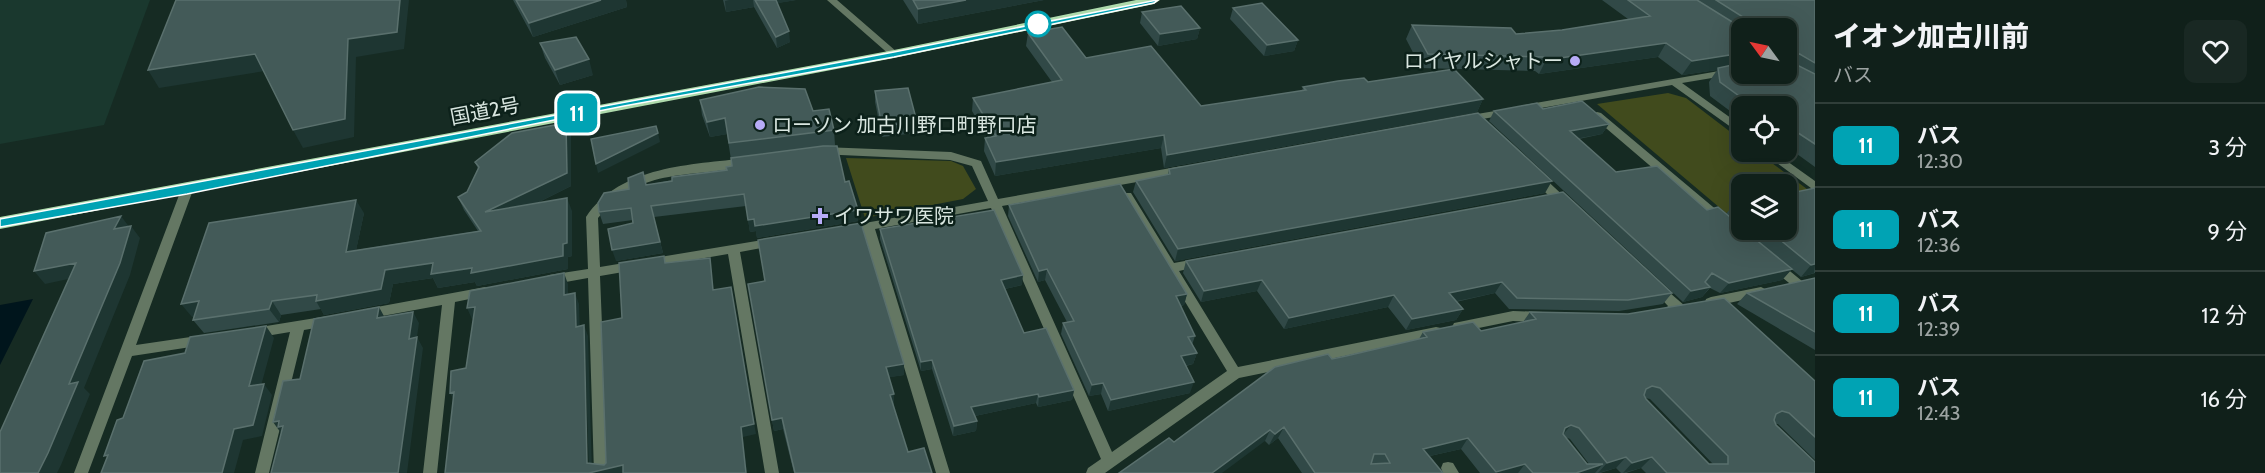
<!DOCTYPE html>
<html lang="ja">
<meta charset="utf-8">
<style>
body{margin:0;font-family:Cabin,"Noto Sans JP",sans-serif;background:#192823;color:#f1f3f6;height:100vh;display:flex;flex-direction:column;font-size:22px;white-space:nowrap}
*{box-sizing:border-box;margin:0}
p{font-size:20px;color:#9ca3a2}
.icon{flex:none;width:33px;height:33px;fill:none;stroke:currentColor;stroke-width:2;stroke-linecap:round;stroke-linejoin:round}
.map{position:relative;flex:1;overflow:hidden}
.panel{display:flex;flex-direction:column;background:#10201a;width:450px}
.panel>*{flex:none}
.badge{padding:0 12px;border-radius:9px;font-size:21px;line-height:39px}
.needle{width:39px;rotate:303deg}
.tools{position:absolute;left:1731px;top:18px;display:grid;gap:12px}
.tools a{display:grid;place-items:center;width:66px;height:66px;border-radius:12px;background:#10201a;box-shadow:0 6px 24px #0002,0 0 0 2px #303e39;font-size:30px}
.map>.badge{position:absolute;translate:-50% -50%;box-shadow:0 0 0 3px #fff}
.round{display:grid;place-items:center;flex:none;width:63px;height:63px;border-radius:12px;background:#192823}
.overview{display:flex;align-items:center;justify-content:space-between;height:102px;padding:0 18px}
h1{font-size:28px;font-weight:800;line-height:45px}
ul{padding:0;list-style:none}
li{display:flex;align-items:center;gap:18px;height:84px;padding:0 18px;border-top:2px solid #303e39}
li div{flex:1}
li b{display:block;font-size:22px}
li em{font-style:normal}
li .badge{min-width:66px;font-weight:700;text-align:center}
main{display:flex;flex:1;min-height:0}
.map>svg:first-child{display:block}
.built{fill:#1a382e}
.green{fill:#414b1d}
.water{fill:#00151c}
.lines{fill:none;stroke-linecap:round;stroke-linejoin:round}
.minor{fill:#647763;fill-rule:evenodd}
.trunk{fill:#aedaac;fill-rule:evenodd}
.wall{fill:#314947;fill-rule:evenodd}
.shaded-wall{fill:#1e3632}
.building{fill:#435a58;stroke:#5a706d;stroke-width:1.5;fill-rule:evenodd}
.line{fill:#00a3b4;stroke:#fff;stroke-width:1.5}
.stop-dot{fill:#fff;stroke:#00a3b4;stroke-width:3}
.poi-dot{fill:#b7abf7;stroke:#0c211a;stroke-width:2}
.labels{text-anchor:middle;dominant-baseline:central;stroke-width:5;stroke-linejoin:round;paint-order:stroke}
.poi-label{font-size:20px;fill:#d9e6e0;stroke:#0c211a;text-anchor:start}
.street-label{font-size:20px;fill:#d9e6e0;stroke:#0c211a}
</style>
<main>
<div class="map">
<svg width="1815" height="473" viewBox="0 0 1815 473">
<rect width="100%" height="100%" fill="#162b23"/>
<!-- built -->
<path class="built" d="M0,0H150L104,125L0,144Z"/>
<!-- green -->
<path class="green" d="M1668,93L1686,98L1741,140L1742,152H1757L1815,195L1787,202L1786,184H1742L1741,210L1726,213L1597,104Z
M846,158L951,161L963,166L976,189L963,199L865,218Z"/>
<!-- water -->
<path class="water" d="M33,299L0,365V305Z"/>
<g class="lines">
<!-- minor -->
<path class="minor" d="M827,0H837L897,52V56H891Z
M1742,67V73L1682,83L1742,126V135L1672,85L1524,111L1519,108L1524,105Z
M1507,109L1512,112L1511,114L1465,122L1460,119L1465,116Z
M1597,112L1601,113L1725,217L1727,220L1725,223H1717L1593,117L1592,115Z
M823,147L951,152L981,161L998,199L1182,166L1186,167L1188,170L1182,174L1002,206L1112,452L1227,371L1121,196L1123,193H1131L1174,263L1201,258L1205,259L1207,262L1205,265L1179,271L1238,367L1436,327L1441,328L1443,332L1441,336L1436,337L1239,378L1105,473H1086L1088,468L1101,459L991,208L875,229L950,473H936L863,231L848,234L842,230L848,226L988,201L972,166L950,160L819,154L818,151L819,148Z
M1762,152H1774L1815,181V191Z
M747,158L751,159L753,162L751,165C691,180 643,164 598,218L600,267L774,238L778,239L780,242L778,245L740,252L779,473H765L728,254L600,276L608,473H594L588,278L549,285L545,283L543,280L545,277L549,275L588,269L586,217C621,165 691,165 747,158Z
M1536,173L1540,174L1569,201L1571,204L1569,207H1561L1532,180L1530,177L1532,174Z
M187,186L193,190L136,345L204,335L209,336L211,340L209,344L204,345L132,356L88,473H74L181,190Z
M1776,262L1780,263L1802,281L1804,284L1802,287H1794L1772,269L1770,266L1772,263Z
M1658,284L1662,286L1685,306L1686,309L1685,312L1671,315L1666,313L1665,310L1668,306L1652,289L1654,286Z
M485,287L489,289L491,292L489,295L455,302L437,473H423L442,305L366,319L361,317L360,314L361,311L366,309Z
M1761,287L1765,289L1767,292L1765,295L1711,307L1706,305L1705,302L1706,299L1711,297Z
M1513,311L1543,312L1548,313L1549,317L1548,321L1543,322L1513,321L1459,332L1454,331L1452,327L1454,323L1459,322Z
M328,316L333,317L335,321L333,325L304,330L269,473H255L290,332L254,338L249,337L247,333L249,329L254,328Z
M1448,462L1453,463L1459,473H1443L1441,468L1443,463Z"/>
<!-- trunk -->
<path class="trunk" d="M1136,0H1160L1154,4L894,58L0,229V217L894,50Z"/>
</g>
<!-- wall -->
<path class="wall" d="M513,0H626L627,7L533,37Z
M723,0H796L777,3L790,42L777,48L754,7L726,12Z
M903,0H1044L918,24Z
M1602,0H1815V167L1786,146V106H1742V120L1710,96L1709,82L1717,70L1682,75L1658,57L1539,74L1535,71L1421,68L1406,39L1412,25L1516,34L1562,30L1628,19ZM1742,28H1786L1742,74Z
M1233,8L1298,40L1294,51L1264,56L1230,19Z
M1142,12L1200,28L1197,39L1158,46L1140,23Z
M1028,33L1201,106L1302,91L1303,87L1368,82L1483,99L1477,112L1164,168L1161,148L995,176L984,151L985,138H988L972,111L973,98L1052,82L1026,46Z
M540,43L593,75L560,85L545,58Z
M875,91L917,122L916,133L882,137L875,102Z
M700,100L813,111L834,130L835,145L828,146L845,182L858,221L757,238L756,231L750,232L746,206L654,217L663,253L616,261L633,223V220L603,224L599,212L646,185L727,170L732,166L727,134L710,137L702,115Z
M1543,109L1609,124L1602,134L1579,139L1616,172L1707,210L1792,269L1782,280L1720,293L1710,288L1702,297L1683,302L1489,121L1494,111Z
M566,123L571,137V186L537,203L572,211V256L568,257V269L477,286L475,282L438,288L433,278L393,284L389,303L324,315L321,309L281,315L279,322L204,333L193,320L194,317H192L364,213L356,250L478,231L464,210L458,197L467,192L478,169L475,162Z
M1169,169L1545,193L1175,261L1133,192L1136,181L1168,175Z
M1815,188V273L1801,277L1744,230H1786Z
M1742,202V227L1726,214L1735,203Z
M1009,205L1187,294L1184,305L1181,306L1195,336L1192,345L1197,353L1193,364L1186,366L1190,393L1108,411L1101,394L1089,396L1061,334L1063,323L1067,322L1045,280L1038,282L1008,216Z
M880,229L1022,285L1005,289L1024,333L1074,390L1072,400L1038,407L1036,403L975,416L977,421L976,431L953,436L932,369L921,371L880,239Z
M1186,261L1672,293L1663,304L1619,311L1509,309L1495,293L1456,302L1463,309L1456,320L1406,330L1388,307L1284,329L1257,291L1201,302L1183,273Z
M1815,278V350L1737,304L1747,293Z
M748,284L904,375L889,377L894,405H893L908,452L932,473H794L783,429L774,431Z
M1530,312L1815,381V460L1778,424H1776L1815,473H1646L1641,468L1626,473H1621L1616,468L1600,473H1480L1461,449L1430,456L1443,473H1302L1278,438L1269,445L1265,441L1174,442L1332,359L1419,339L1423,332L1481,331L1523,322ZM1645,398L1650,399L1713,464H1709ZM1565,437L1570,439L1589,464H1587Z"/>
<!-- shaded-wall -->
<path class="shaded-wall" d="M400,0H409L404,49L356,57L354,137L303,148L293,130L348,39Z
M601,0H626L627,7L533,37L529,23Z
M729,0H753L754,7L726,12L725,1Z
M774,0H796L774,4Z
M966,0H1044L918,24V9Z
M1200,28L1197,39L1158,46L1160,34Z
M789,31L790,42L777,48L776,37Z
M1298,40L1294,51L1264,56L1267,45Z
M1666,43L1658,57L1539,74L1546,60Z
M1742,53V66L1718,68L1717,70L1682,75L1692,61Z
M255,54L265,71L159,88L148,70Z
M589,59L593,75L560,85L555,70Z
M1483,99L1477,112L1164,168L1167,155Z
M725,118L728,134L710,137L707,122Z
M566,123L571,137V186L491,226L485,212Z
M1609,124L1602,134L1564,141L1570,131Z
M658,133L660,142L598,173L596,164Z
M1164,135L1161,148L995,176L996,162Z
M1552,181L1545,193L1175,261L1178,249Z
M567,198L572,211V256L568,257V269L477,286L475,282L438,288L433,278L393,284L389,303L324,315L316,301L385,270L563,244Z
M356,200L364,213L353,265L346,252Z
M858,210V221L757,238L755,226Z
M121,216L130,228L131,226L140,238L130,275L84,388L90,394L61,465L57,473H38L69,384L114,229Z
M754,219L756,231L750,232L748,220Z
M660,242L663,253L616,261L612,250Z
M76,263L87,275L45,284L34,271Z
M1815,264L1814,273L1801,277L1811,265Z
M1047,269L1045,280L1038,282L1039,271Z
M1792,269L1782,280L1720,293L1729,283Z
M564,273L568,284V306L564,295Z
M1023,275L1022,285L1000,290L1001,280Z
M1262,280L1257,291L1201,302L1204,291Z
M1502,282L1495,293L1443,304L1449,293Z
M731,287L756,434L743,437L747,473H746L741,427Z
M1710,287L1702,297L1683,302L1691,291Z
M575,293L579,304L580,337L576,327Z
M1187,294L1184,305L1173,307L1176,296Z
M1394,295L1388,307L1284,329L1289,318Z
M199,301L209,314L192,317L181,304Z
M272,301L281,315L279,322L269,309Z
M379,307L385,318H377Z
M475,307L480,317L472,319L467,308Z
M1463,309L1456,320L1406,330L1412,319Z
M413,312L419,323L415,350L409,339Z
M584,325L588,336L592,472L623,465L626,473H589Z
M266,326L274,338L258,397L249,386Z
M417,337L423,348L407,473H398Z
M1197,353L1193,364L1177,367L1181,356Z
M932,360V369L921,371V362Z
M904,364V375L886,378V367Z
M1194,382L1190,393L1108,411L1111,400Z
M1103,383L1101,394L1089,396L1092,385Z
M264,384L272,395L262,436L243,440L234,473H222L234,429Z
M1074,390L1072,400L1038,407L1039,397Z
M454,392L456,404L450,393Z
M894,394V405L890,406V395Z
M1038,394L1036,403L970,417L971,407Z
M782,418L783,429L774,431L772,420Z
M279,421L292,437L281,433L273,422Z
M977,421L976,431L953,436L954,426Z
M1571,425L1562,436L1565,428Z
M1284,427L1278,438L1269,445L1275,434Z
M1270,430L1265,441L1222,473H1212Z
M1468,438L1461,449L1416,459L1423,449Z
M1626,457L1616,468L1598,473L1607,463Z
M1652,457L1641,468L1623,473L1632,463Z
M1525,464L1518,473H1495L1496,472Z
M1603,464L1595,473H1576Z"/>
<!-- building -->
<path class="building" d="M176,0H400L397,32L348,39L345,119L293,130L255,54L148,70Z
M516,0H601L529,23Z
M755,0H776L789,31L776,37Z
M913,0H966L918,9Z
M1628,0H1697L1742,28V53L1692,61L1666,43L1546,60L1543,57L1428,54L1412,25L1511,28L1516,34L1562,30L1650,16Z
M1716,0H1815V63L1798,53L1791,62L1815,74V144L1786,125V106H1753L1720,82L1718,68L1742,63V74H1786V28H1754V24Z
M1262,3L1298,40L1267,45L1233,8Z
M1181,6L1200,28L1160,34L1142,12Z
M1062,27L1086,58L1151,46L1201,106L1306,90L1303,87L1338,81L1364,78L1368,82L1454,69L1483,99L1167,155L1164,135L996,162L985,138L996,136L973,98L1062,80L1028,33Z
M576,37L589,59L555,70L540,43Z
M759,87L805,89L813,111L829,109L834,130L729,143L725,118L707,122L700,100Z
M908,88L917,122L882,126L875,91Z
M1582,101L1609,124L1570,131L1616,172L1657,166L1707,210L1718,207L1742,227V230H1744L1792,269L1729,283L1712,273L1705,282L1710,287L1691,291L1494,111L1537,103L1543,109Z
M1478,113L1552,181L1178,249L1136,181L1170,174L1169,169Z
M566,123L567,173L485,212L567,198V243L563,244V256L471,273L472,268L431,274L433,263L385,270L381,289L316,301L317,295L272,301L269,309L193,320L199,301L181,304L209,223L356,200L346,252L481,231L458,197L467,192L479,167L475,162L512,133Z
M656,126L658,133L596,164L591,139Z
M823,146H837L845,182L849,181L858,210L755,226L754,219L748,220L744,194L651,206L660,242L612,250L608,229L633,223L631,208L599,212L598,203L604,193L629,189L628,178L643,172L646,185L672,181V177L727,170L726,167L732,166L731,158Z
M1120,184L1187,294L1176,296L1195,336L1188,337L1197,353L1181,356L1194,382L1111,400L1103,383L1092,385L1063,323L1074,321L1047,269L1039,271L1009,205Z
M1815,188V264L1811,265L1768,230H1786V194Z
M1563,192L1672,293L1628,300L1517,298L1502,282L1449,293L1463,309L1412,319L1394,295L1289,318L1262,280L1204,291L1186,261Z
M1742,202V208L1735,203Z
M994,210L1023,275L1001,280L1024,333L1046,328L1074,390L1039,397L1038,394L971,407L977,421L954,426L932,360L921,362L880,229Z
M121,216L114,229L131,226L120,263L69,384L78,382L48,453L38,473H0V432L76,263L34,271L46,233Z
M861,223L904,364L886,367L894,394L890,395L908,452L924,448L932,473H795L782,418L772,420L748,284L765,281L758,240Z
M664,256L665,263L710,258L713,290L731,287L754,424L741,427L746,473H623V465L589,473H445L454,392L450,393L451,371L466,368L475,307L467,308L470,291L564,273V295L575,293L576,327L584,325L587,463L604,465L606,463L601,322L622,318L619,263Z
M1815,278V332L1747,293Z
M1724,298L1815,381V437L1789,413L1782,411L1776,414L1774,420L1776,425L1815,462V473H1667L1652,457L1632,463L1626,457L1607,463L1579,428L1571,425L1565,428L1563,434L1587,464H1603L1576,473H1533L1525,464L1496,472L1468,438L1423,449L1443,473H1315L1284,427L1275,434L1270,430L1212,473H1119L1169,438L1174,442L1275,367L1328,354L1332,359L1346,356L1427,337L1423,332L1473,322L1481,331L1536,319L1530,312L1628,314ZM1652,386L1660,388L1728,456V464H1709L1646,399L1644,395L1646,389ZM1374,454H1385L1390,463L1371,464Z
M379,307L377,318L413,312L409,339L417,337L398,473H271L283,426L278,427L279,421L273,422L283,381L300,379L314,319Z
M266,326L249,386L264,384L253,425L234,429L222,473H101L108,455L104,456L117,420L123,418L144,361L185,353L190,337Z"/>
<!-- line -->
<path class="line" d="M1154,3L894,57L624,106L187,194L0,227V219L894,52L1157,0H1158Z"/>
<!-- markers -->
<circle class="stop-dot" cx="1038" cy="24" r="12"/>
<g class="poi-dot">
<circle cx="1575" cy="61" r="6"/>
<circle cx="760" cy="125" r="6"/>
<path d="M817 207h6v6h6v6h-6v6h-6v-6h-6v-6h6z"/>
</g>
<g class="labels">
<!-- poi labels -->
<g class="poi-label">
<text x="1563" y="61" text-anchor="end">ロイヤルシャトー</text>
<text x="772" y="125">ローソン 加古川野口町野口店</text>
<text x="834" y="216">イワサワ医院</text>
</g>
<!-- street labels -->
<g class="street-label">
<text transform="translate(485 111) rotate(-11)">国道2号</text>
</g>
</g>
</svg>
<div class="tools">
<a><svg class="needle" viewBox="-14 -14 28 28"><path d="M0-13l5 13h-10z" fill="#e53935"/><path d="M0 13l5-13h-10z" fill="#9ca3a2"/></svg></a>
<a><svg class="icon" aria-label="locate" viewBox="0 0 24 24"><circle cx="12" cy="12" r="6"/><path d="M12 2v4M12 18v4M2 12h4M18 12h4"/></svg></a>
<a><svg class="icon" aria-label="layers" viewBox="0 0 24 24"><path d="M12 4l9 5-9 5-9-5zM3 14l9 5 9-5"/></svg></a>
</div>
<b class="badge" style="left:577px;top:113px;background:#00a3b4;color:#fff">11</b>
</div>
<section class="panel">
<div class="overview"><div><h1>イオン加古川前</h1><p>バス</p></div><a class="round"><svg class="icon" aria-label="heart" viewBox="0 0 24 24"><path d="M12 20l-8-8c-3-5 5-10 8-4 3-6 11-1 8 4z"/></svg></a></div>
<ul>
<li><span class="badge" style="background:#00a3b4;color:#fff">11</span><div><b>バス</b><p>12:30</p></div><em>3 分</em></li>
<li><span class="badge" style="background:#00a3b4;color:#fff">11</span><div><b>バス</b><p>12:36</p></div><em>9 分</em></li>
<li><span class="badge" style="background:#00a3b4;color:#fff">11</span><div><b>バス</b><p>12:39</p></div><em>12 分</em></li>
<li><span class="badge" style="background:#00a3b4;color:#fff">11</span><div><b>バス</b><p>12:43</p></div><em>16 分</em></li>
</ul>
</section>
</main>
